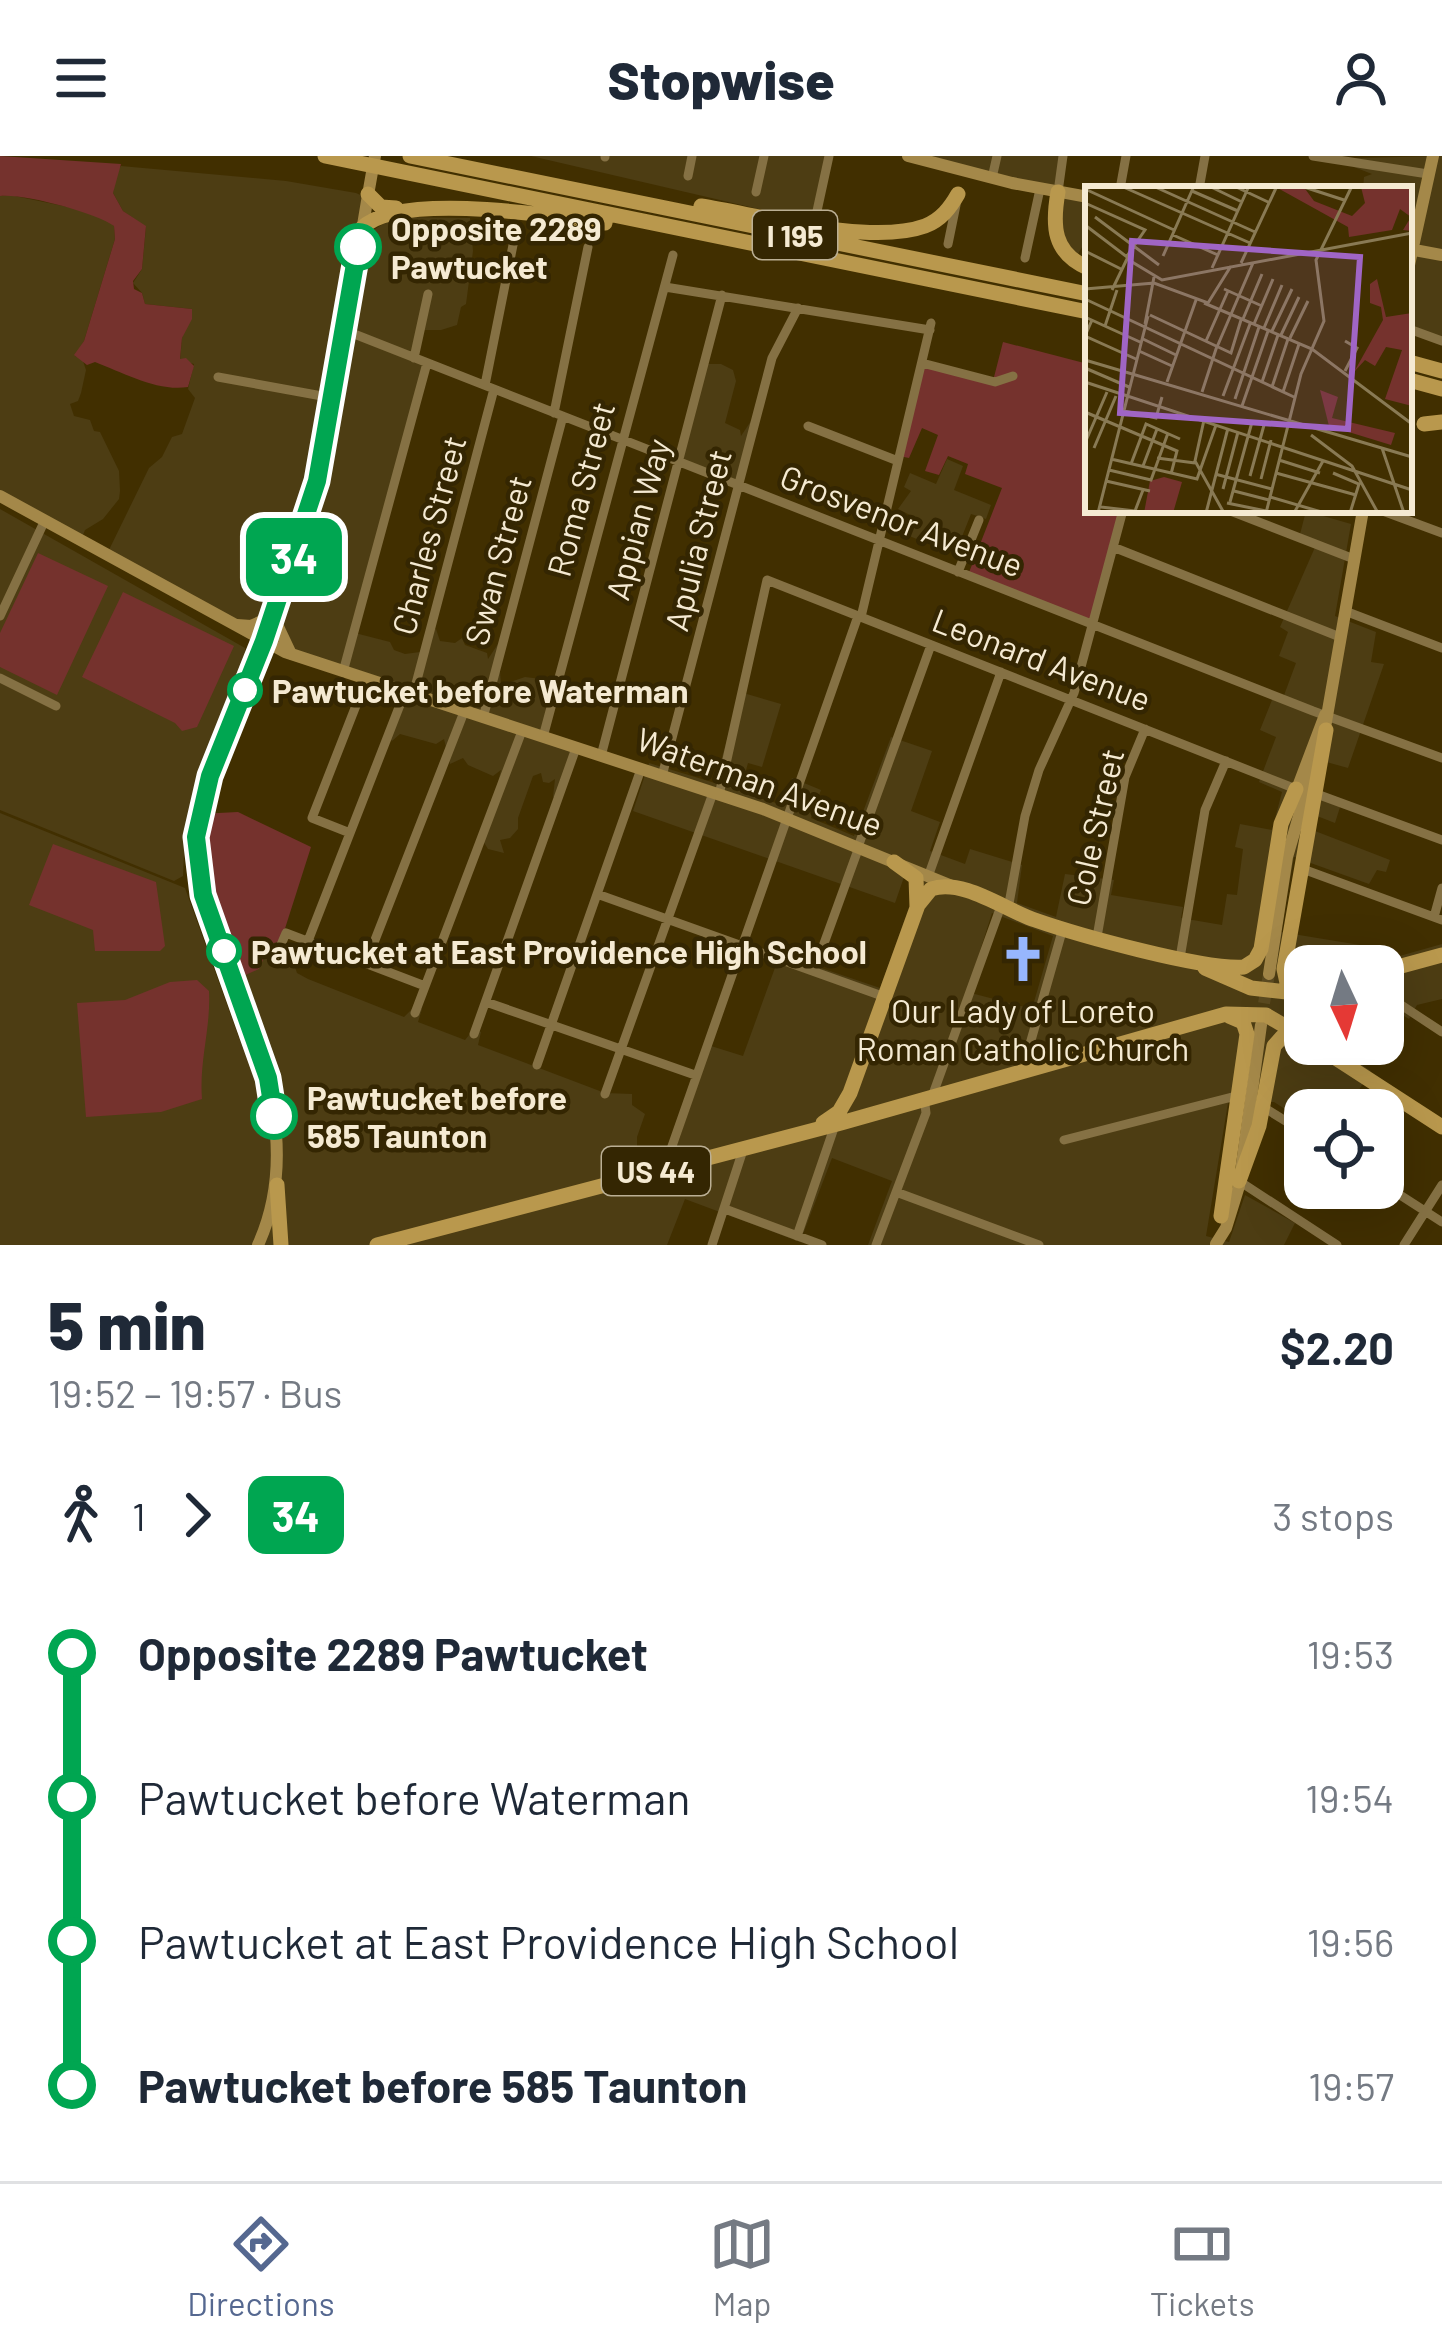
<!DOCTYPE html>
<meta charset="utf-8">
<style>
body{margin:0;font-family:Barlow,sans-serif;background:#f6f6f7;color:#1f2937;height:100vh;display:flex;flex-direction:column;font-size:45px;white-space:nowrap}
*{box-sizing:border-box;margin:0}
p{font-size:39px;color:#747a83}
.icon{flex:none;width:66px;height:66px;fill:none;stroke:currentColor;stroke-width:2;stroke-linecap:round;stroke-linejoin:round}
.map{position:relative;height:1089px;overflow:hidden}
.sheet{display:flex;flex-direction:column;background:#fff;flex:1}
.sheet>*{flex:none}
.badge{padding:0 24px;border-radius:18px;font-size:42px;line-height:78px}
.needle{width:78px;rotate:176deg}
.controls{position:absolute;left:1284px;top:789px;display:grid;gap:24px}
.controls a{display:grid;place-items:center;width:120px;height:120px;border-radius:24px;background:#fff;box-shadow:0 12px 48px #0002;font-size:60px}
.map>.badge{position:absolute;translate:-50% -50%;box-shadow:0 0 0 6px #fff}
.legs{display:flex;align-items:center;gap:18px;height:132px;padding:0 48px;font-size:39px}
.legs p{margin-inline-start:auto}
.summary{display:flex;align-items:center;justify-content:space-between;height:204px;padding:0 48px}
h1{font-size:66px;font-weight:800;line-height:90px}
ul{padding:0 48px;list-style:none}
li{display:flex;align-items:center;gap:42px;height:144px;font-size:45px}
li i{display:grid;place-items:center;width:18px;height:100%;margin:0 15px;background:currentColor}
li i::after{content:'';width:30px;height:30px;margin:-15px;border:9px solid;border-radius:50%;background:#fff}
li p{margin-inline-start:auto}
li:first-child i{background:linear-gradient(#0000 50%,currentColor 0)}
li:last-child i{background:linear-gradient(currentColor 50%,#0000 0)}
header{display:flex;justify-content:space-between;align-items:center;height:156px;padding:0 48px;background:#fff;font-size:54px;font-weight:800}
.menu{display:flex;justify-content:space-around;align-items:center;height:168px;border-top:3px solid #e0e1e3;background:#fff;font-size:33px;color:#747a83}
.menu a{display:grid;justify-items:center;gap:6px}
.menu .selected{color:#556890}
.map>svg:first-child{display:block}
.built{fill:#4d3d13;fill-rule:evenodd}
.green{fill:#75322d}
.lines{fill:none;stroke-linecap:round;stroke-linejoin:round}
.major-tunnel{stroke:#5c4b20;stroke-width:12;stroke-dasharray:12 6;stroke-linecap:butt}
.minor{stroke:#857144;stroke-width:9}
.major{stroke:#a48849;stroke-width:12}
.highway{stroke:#b9984d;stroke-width:15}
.line-1-casing{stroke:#fff;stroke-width:27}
.line-1{stroke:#00a651;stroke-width:18}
.stop-1-dot{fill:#fff;stroke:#00a651;stroke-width:6}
.labels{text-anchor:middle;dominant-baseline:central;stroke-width:9;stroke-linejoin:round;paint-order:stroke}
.shield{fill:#342602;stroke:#bbaf94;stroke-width:3}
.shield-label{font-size:30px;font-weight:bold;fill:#f5ead2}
.stop-label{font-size:33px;font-weight:bold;fill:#f5ead2;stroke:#342602;text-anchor:start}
.street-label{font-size:33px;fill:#f5ead2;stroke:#342602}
.poi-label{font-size:33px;fill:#f5ead2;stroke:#342602}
.inset-road{fill:none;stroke:#897a54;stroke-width:3}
.view{fill:#a065c5;fill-opacity:0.15;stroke:#a065c5;stroke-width:6}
.inset-edge{fill:none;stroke:#f5ead2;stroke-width:6}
</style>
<header><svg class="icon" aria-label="menu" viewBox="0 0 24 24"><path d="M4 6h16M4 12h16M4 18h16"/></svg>Stopwise<svg class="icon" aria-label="person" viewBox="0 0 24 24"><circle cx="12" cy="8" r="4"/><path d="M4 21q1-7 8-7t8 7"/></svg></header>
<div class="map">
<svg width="1442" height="1089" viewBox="0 0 1442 1089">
<rect width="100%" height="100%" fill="#412f00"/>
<!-- built -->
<path class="built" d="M531,0H830L815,66Z
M917,0H1063L1060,34L1088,39V81L1078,98L1063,92L1059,34Z
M1442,0V183L1409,170V33H1363L1364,21L1372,18L1354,11L1356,2Z
M121,10L286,25L356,37L367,42L362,75H372L394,61L470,62L473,95L466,148L461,151L457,169L441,174H422L416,200L428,206L355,477L390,486L394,494L405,498L420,496L432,474L436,473L440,485L455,487L462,482L465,489L487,497L488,503L498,488L501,529L525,521L541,523L554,539L545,580L577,591L559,640L553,641L555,623L549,627L543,626L541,617L533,620L518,662V673L510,682L500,684L504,697L488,693L483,685L501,614L493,620L468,609L463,602L450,608L444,583L436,588L400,578L392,585L388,581L404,535L265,493L107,398L149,312L162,301L172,281L182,278L195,242L188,233L194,208L180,204L182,182L192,153L145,148L142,137L133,127L142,113L146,71L123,55L113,37L115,18Z
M10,39L78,53L105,61L114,70L115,83L84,185L75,200L82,202L86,214L81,237L78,245L70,248L74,260L90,264L94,275L100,276L119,315L120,335L119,343L103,363L85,374L81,384L0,341V40Z
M707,208H721L733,214L736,225L725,267L740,274L741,280L751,265L740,326L681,304Z
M947,303L963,310L954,334L991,349L986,363L971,358L955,398L934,389L938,379L925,373L919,384L900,376L910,359L898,353L911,335L904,331L910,317L936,328Z
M0,353L245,492V513L194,631L185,673L183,720L174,725L0,654Z
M1306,355L1351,368L1335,460L1376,476L1371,506L1384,508L1348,612L1312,602L1302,634L1341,648L1335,667L1317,660L1315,675L1390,704L1386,716L1377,714L1369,728L1294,701L1281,776L1360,789L1359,810H1305V888H1331L1371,915L1346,954H1305V966L1274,946L1228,947L1206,1080L1229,1086L1245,1039L1295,1067L1284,1089H868L892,1025L832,1002L800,1086L685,1043L667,1089H0V657L185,732L239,882L246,866L232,825L259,809L269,787L284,785L297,802L293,805L297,817L308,823L404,861L415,850L422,853L418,866L465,884L474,873L481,876L478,889L605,937L632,938V949L645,958L637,981V1003L628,1010L641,1011L673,1001L711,890L743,900L780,798L880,832L912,743L909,724L904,721L895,747L633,655L649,607L715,627L740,536L781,548L762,611L748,607L740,636L783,649L792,622L821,634L811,662L854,680L891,581L932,595L911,655L940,666L930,695L965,708L970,693L1022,709L1017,747L1056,761L1065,718L1082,720L1114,724L1111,739L1183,751L1181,762L1222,769L1227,738L1237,739L1243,693L1235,691L1240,668L1272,674L1282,636L1259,626L1276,581L1260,574L1274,539L1283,542L1296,507L1279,500L1288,476L1280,471L1316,389L1299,382ZM992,757L1053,780L1032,853L967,836Z
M1442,788V843L1417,849L1409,863L1383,847V810H1364Z"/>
<!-- green -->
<path class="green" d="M0,0L121,8L113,37L123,55L146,70L142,113L133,125L134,133L142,137L145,148L192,153V163L182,182L180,203L186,202L194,210L188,231C158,236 124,217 95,206L87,209L74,199L84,185L115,83L114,70C97,57 23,37 0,40Z
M1003,186L1088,208V354H1124L1093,467L968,419L1002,332L965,318L968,308L948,300L939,319L925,315L938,279L922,272L909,302L899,300L922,206L993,225Z
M38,397L108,430L57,539L0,511V477Z
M123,436L234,490L197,571L182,575L175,567L82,521Z
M238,656L311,691L281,785L270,788L259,813L232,825L197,721L199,658Z
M53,688L156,726L165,790L160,795H95L93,774L29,749Z
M197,824L209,835C211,872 199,905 202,943L161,956L86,961L77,847L125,844L170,826Z"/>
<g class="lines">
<!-- major-tunnel -->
<path class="major-tunnel" d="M1261,865L1269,818"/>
<!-- minor -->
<path class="minor" d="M1313,0L1428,18
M605,1V0
M688,20L692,0
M992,22L997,0
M1120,33L1126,0
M1199,33L1205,0
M756,36L764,0
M1058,36L1063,0
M817,55L829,0
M948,88L956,49
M1025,102L1040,33
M665,131L930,174
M1409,173L1442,185
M344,174L1313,555L1442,602
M414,202L428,138
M922,207L995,226L1013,220
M218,221L333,242
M485,229L517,69
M554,257L588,91
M808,270L898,305
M1228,354L1354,403
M1380,354L1442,377
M1113,391L1340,481
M958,416L979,364
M1345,455L1442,492
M0,460L45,364
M861,461L931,167
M343,516L427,207
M0,522L56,550
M413,539L494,233
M483,562L563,260
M543,581L673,99
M601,600L722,139
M662,620L772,202L798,152
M1314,637L1442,684
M719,639L767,424L1296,633
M350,677L312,662L366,524
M858,691L931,489
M1300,712L1442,764
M929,718L1001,516
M597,738L885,841
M1008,753L1025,660L1039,614L1074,537L1123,354
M1434,761L1442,732
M1097,781L1125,621L1145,573
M308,785L405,536
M1180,802L1205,654L1226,605
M274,805L286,777L425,830
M366,807L464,556
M814,815L859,691
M1383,837L1442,876
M486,846L695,919
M415,857L522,575
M474,878L576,592
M537,909L641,613
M1038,910L1028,895L1063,772
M605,938L713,637
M933,938L1001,750
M1263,951L1305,977
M1064,984L1236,940
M664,1013L858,460
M1239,1025L1337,1089
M1383,1028L1442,1066
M896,1036L1039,1089
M725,1053L822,1089
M797,1080L835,969
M712,1089L744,991
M876,1089L926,957L924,941
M1404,1089L1442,1029"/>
<!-- major -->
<path class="major" d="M908,0L1012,27L1088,41
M1409,93L1442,99
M1409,109L1433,0
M0,340L285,496L763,653L952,730
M237,469L251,470L273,460L291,498
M1323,583L1363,354
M1294,641L1325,559
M1269,818L1287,701L1316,602
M1216,1088L1226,1072L1239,1030L1261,869
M258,1089C305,986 254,881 219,782C208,750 194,720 196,685C198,645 216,609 231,573C256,511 280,448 300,384C338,260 351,128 375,0"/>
<!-- highway -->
<path class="highway" d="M325,0L1088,156
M410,0L1088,138
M1058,36C1052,70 1053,97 1088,112
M368,38L381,51L396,52
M701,50C759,59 870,90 925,70C941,64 950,52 958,38
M362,72C399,35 553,60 605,67
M1409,206L1442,215
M1409,224L1442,233
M1424,268L1442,266
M894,706L916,722L917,751
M1205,812L1251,832L1296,837
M1383,815L1442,799
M1301,836L1287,827L1284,813L1326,574
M1314,888L1442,971
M823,967L839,956L850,937L918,749L931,733C963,722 1005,754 1035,764C1078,779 1203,814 1244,811L1255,804L1261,793L1281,668L1296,633
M1239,1025L1259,970L1274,890L1282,881L1300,878
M277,1029L281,1089
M1221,1060L1247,878L1243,866L1229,860
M377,1089L841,967L1226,858L1266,859L1305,882"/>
</g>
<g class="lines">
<defs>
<path id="line-1" d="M274,960L268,922L203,739L196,681L210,620L264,485L317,325L358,91"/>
</defs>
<!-- line-1 casing -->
<use href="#line-1" class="line-1-casing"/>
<!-- line-1 -->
<use href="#line-1" class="line-1"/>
</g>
<!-- icons -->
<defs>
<symbol id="church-bare" viewBox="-9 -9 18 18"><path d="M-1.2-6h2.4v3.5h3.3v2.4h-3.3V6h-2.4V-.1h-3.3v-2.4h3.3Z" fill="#97b6fd" stroke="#342602" stroke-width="2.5" paint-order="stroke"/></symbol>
</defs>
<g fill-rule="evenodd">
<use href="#church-bare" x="990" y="770" width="66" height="66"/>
</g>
<!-- markers -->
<g class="stop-1-dot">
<circle cx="358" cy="91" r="21"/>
<circle cx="245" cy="534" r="15"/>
<circle cx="224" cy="795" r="15"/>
<circle cx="274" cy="960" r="21"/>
</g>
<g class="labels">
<!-- shield labels -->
<g class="shield">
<rect x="753" y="55" width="84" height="48" rx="9"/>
<rect x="602" y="991" width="108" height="48" rx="9"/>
</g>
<g class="shield-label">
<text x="795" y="79">I 195</text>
<text x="656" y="1015">US 44</text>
</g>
<!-- stop labels -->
<g class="stop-label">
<text x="391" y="72">Opposite 2289<tspan x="391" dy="38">Pawtucket</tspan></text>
<text x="272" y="534">Pawtucket before Waterman</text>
<text x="251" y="795">Pawtucket at East Providence High School</text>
<text x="307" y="941">Pawtucket before<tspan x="307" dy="38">585 Taunton</tspan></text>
</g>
<!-- street labels -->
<g class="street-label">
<text transform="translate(580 333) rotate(-75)">Roma Street</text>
<text transform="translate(637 363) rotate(-75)">Appian Way</text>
<text transform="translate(902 364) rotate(21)">Grosvenor Avenue</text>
<text transform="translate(428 379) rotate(-75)">Charles Street</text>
<text transform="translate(697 384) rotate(-76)">Apulia Street</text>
<text transform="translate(497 404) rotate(-75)">Swan Street</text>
<text transform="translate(1042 503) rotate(21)">Leonard Avenue</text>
<text transform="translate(760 625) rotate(20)">Waterman Avenue</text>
<text transform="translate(1094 671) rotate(-77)">Cole Street</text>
</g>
<!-- poi labels -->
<g class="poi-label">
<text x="1023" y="854">Our Lady of Loreto<tspan x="1023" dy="38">Roman Catholic Church</tspan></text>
</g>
</g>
<!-- overview -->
<g transform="translate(1085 30)">
<rect width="327" height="327" fill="#412f00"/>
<path d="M189,0H218L229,15L267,30L280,17L276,1L327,0V45L318,44L326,31L315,23L307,44L264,51L263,41ZM292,93L301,131L327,127V220L300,213L317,164L301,161L290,180L280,174L269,186L298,134L296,121L285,117V98ZM235,204L253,211L247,232L310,247L306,259L244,240ZM79,291L97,296L88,327H59L65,295Z" fill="#75322d"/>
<path class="inset-road" d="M36,0L165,57M68,0L170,46M124,0L157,16M149,0L183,16M219,1L259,14M0,3L89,44M107,5L153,25M0,17L60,44L42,70M10,31L74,79M0,39L46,74M88,49L133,69M0,65L36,83M78,70L109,0M156,77L191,2M127,82L164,0M0,103L69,97L123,117L146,80M139,103L177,120M27,104L42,73L77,94L327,47M0,113L209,211M119,117L227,163L327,238M65,129L146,167L156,134M0,131L55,156M158,133L177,88M7,134L0,150L51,173M60,138L69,91M169,138L188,93M20,140L32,104M179,142L197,99M187,145L207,103M196,149L214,111M205,152L223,115M58,153L91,169M121,155L143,105M132,161L168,77M54,165L87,180M0,174L327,271M0,182L44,201M260,185L272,162L260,155M0,196L327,304M82,196L111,114M177,196L193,149M187,201L203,153M117,206L132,160M198,206L214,158M138,210L165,138M150,213L174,141M157,220L183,145M39,225L71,232L77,211M0,226L92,265L86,288M119,234L110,275L139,327M226,249L267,280L293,327M0,257L22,206M9,262L31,210M297,262L319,327M72,272L110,277M26,273L112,293L131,239M194,274L235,287M46,278L61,238L95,253M58,280L72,243M24,284L66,294L83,247M191,287L271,309M248,287L274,298L265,327M130,288L187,303M165,290L179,239M176,293L186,254M21,295L65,305M138,303L153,246M149,305L184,314M185,311L240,327M145,316L167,236M142,317L181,325M16,321L50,325L58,304M13,327L63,130M121,327L143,242M181,327L216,188L239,135L231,74L267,0M209,327L238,275"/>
<path class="view" d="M47,55L275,71L263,243L35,227Z"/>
<rect width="327" height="327" class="inset-edge"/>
</g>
</svg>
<div class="controls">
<a><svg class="needle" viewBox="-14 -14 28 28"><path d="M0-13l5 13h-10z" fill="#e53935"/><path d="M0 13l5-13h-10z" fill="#747a83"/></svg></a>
<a><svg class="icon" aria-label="locate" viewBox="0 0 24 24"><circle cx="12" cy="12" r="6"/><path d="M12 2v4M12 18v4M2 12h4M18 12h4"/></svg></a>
</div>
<b class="badge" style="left:294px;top:401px;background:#00a651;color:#fff">34</b>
</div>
<section class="sheet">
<div class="summary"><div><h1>5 min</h1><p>19:52 – 19:57 · Bus</p></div><b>$2.20</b></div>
<div class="legs"><svg class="icon" aria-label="walk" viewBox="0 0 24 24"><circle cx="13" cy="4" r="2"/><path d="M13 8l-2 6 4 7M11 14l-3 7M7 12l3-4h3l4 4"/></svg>1<svg class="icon" aria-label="forward" viewBox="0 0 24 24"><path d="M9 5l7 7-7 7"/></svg><b class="badge" style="background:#00a651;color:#fff">34</b><p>3 stops</p></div>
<ul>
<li><i style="color:#00a651"></i><b>Opposite 2289 Pawtucket</b><p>19:53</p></li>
<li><i style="color:#00a651"></i><span>Pawtucket before Waterman</span><p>19:54</p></li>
<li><i style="color:#00a651"></i><span>Pawtucket at East Providence High School</span><p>19:56</p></li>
<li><i style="color:#00a651"></i><b>Pawtucket before 585 Taunton</b><p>19:57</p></li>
</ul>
</section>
<nav class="menu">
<a class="selected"><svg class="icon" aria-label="directions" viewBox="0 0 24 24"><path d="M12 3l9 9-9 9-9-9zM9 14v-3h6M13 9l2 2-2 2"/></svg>Directions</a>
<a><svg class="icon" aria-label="map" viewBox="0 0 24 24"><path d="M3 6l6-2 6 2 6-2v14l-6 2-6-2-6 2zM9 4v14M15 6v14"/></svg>Map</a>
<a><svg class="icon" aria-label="tickets" viewBox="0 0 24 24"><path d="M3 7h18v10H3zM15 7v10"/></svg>Tickets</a>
</nav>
